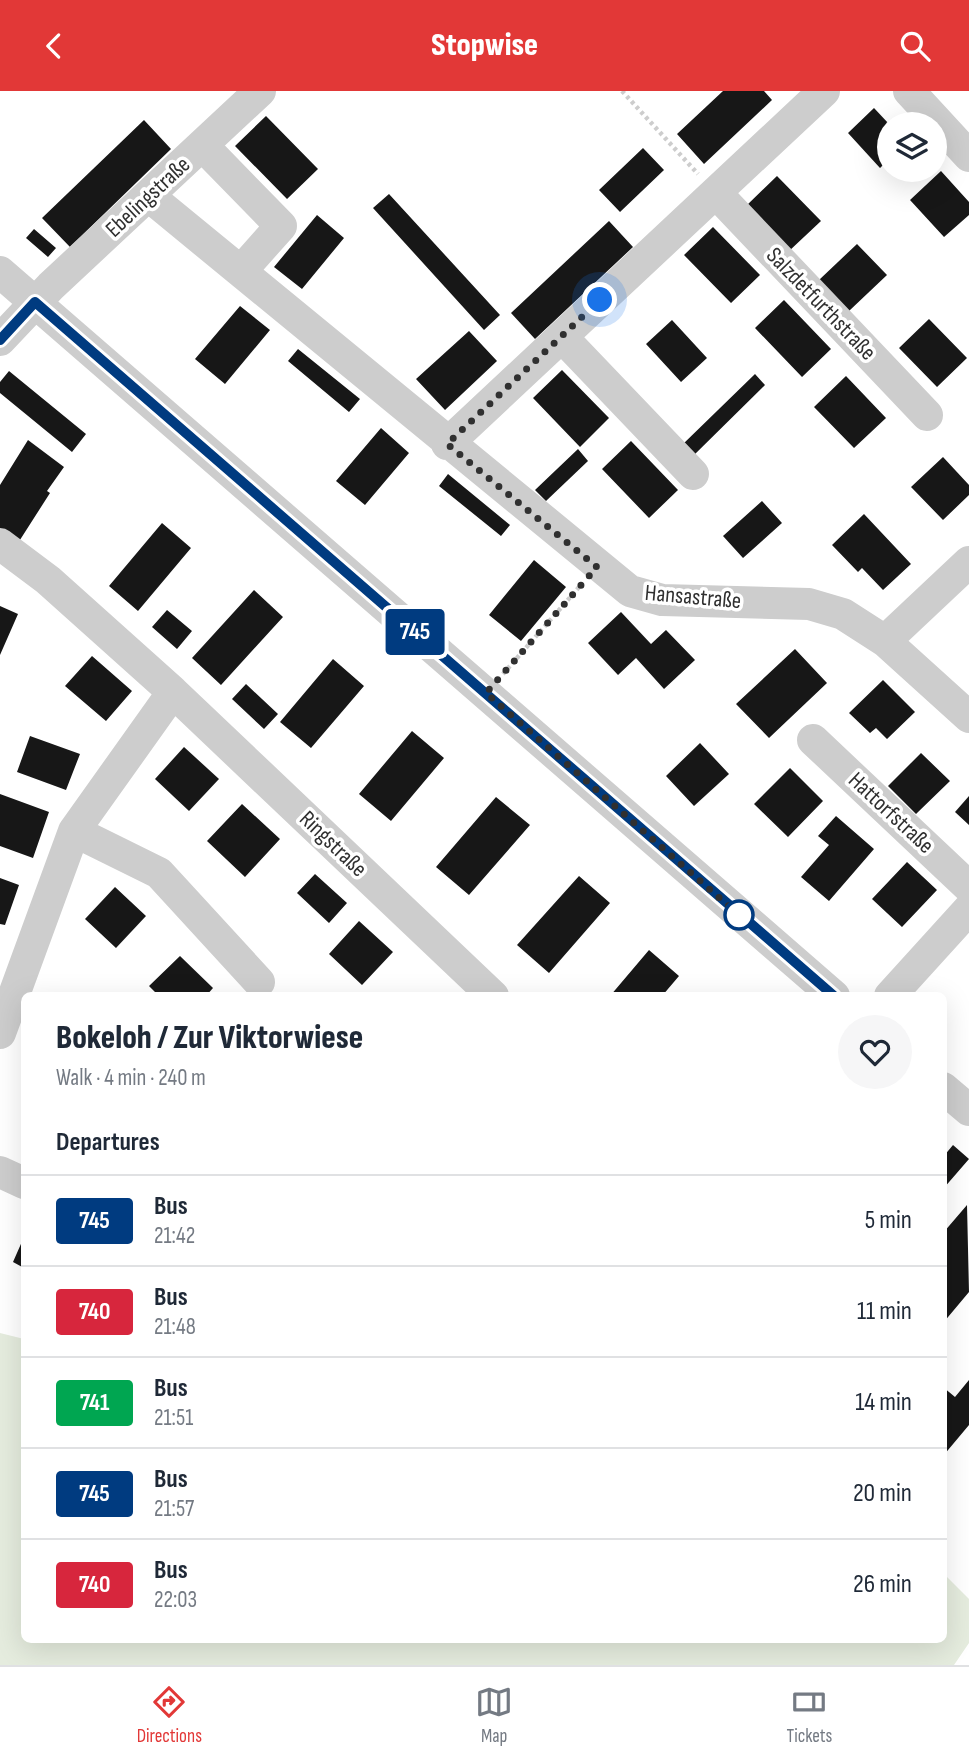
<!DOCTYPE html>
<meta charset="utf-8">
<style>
body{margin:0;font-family:"Sofia Sans Condensed",sans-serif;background:#f6f6f7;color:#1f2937;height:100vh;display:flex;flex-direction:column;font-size:26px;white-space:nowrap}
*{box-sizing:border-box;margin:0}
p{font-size:23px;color:#747a83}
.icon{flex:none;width:38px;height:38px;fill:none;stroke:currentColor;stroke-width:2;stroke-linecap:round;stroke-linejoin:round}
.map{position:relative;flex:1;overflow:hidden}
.details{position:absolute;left:21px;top:901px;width:926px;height:651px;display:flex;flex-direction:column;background:#fff;border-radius:10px;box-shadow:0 7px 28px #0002}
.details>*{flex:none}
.badge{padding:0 14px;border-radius:5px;font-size:24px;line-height:46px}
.controls{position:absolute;left:877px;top:21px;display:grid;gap:14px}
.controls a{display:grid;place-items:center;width:70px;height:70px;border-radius:50%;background:#fff;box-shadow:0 7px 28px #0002;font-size:35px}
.you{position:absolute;width:35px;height:35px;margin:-18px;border:5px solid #fff;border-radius:50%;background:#1a73e8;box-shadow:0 0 0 10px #1a73e833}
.map>.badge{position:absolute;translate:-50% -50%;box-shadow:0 0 0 4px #fff}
h2{padding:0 35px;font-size:26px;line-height:63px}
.round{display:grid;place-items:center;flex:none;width:74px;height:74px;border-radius:37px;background:#f6f6f7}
.headline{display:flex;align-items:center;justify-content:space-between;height:119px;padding:0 35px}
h1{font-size:33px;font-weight:800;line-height:52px}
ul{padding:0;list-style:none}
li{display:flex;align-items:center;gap:21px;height:91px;padding:0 35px;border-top:2px solid #e0e1e3}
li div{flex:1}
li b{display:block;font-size:26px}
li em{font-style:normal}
li .badge{min-width:77px;font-weight:700;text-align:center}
header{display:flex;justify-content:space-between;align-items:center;height:91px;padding:0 35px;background:#e23837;color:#fff;font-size:32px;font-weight:800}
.tab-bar{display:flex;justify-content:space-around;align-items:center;height:98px;border-top:2px solid #e0e1e3;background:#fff;font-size:19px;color:#747a83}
.tab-bar a{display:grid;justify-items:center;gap:4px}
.tab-bar .active{color:#e23837}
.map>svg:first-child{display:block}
.green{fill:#e5ecde}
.building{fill:#171717}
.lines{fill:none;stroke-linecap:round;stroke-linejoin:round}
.path{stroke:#cdcdcd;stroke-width:4.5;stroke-dasharray:3.5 3.5;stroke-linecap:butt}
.minor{stroke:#cdcdcd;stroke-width:32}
.line-casing{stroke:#fff;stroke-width:16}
.line{stroke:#003b80;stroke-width:10}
.walk{stroke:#303030;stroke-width:7;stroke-dasharray:0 12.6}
.stop-dot{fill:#fff;stroke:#003b80;stroke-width:3.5}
.labels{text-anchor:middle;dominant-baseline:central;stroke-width:7;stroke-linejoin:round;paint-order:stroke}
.street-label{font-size:23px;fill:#303030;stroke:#fff}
</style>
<header><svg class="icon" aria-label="back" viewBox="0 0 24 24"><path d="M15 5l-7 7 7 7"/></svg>Stopwise<svg class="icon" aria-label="search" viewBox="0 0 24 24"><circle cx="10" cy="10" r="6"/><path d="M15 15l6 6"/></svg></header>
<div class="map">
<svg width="969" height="1574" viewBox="0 0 969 1574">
<rect width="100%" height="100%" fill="#fff"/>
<!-- green -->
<path class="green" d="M0,1242L24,1248V1549H943V1396L947,1486L969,1508V1552L954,1574H0Z"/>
<!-- building -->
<path class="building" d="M723,0H764L772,9L704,73L677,43Z
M874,17L889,33V68L880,77L848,42Z
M266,25L318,78L287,108L235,55Z
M144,29L171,58L70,156L42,127Z
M643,57L664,79L620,121L599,99Z
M941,80L969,111V124L944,146L910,109Z
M777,85L821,130L788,161L745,116Z
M389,103L500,224L484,239L373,117Z
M317,124L344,147L302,198L274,176Z
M609,130L633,156L535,248L511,222Z
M713,136L760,184L731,212L684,164Z
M34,138L56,157L48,166L26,147Z
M857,153L887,184L849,220L819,189Z
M784,209L831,258L802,286L755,237Z
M240,215L270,239L225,293L195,268Z
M929,228L967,267L937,296L899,257Z
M672,229L707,267L681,291L646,253Z
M469,240L497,270L445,319L416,288Z
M298,258L360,308L349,321L288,270Z
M562,279L609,327L580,356L533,307Z
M9,280L86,343L72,361L0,302V291Z
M755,283L765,294L692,366L681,355Z
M846,285L886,327L854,357L814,316Z
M381,337L409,362L365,414L336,390Z
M28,349L64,376L47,400L50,402L18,452L0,438V394Z
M631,350L678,399L649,427L602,378Z
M578,358L588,370L546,410L535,399Z
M943,366L969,394V404L943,429L911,396Z
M448,383L510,434L501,445L439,395Z
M762,410L782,432L743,467L723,445Z
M864,423L911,473L883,499L862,477L858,481L832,454Z
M162,432L191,457L138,520L109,495Z
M534,469L566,496L521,550L489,524Z
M254,499L283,526L221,594L192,567Z
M0,515L18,523L0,564Z
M167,519L192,540L177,558L152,536Z
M621,521L651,553L666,539L695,569L664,598L636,567L618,584L588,552Z
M795,558L827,592L769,647L736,613Z
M92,565L132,600L106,630L65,595Z
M333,568L364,595L311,657L280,631Z
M883,589L915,621L887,648L876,637L870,642L849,622Z
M246,593L278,623L264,638L232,608Z
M412,640L444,667L391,730L359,703Z
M30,645L80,663L66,699L17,681Z
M700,652L729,683L694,715L666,685Z
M184,656L219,688L189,720L155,688Z
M921,662L950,690L916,723L888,695Z
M790,677L823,710L788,746L754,713Z
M0,703L49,721L33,767L0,755Z
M969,705V734L955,721Z
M496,706L530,734L469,804L436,776Z
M242,713L280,748L245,786L207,750Z
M836,725L874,758L829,810L801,786L829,754L818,745Z
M907,771L937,799L902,836L872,808Z
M315,783L347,812L329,832L297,802Z
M579,785L610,812L549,882L517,854Z
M0,787L19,794L5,834L0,833Z
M115,796L146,825L116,857L85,828Z
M359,830L393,861L362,894L329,863Z
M649,859L679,885L662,905H610Z
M180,865L213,897L206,905H159L149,895Z
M953,1054L969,1068L943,1098V1066Z
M967,1114L969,1201L943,1232V1142Z
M24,1146V1177L13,1171Z
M969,1289V1334L943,1365V1296L955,1306Z"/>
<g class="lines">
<!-- path -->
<path class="path" d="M622,0L698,83
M503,583L580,495"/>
<!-- minor -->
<path class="minor" d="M909,0L969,65
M203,55L281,135L241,180
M716,102L927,324
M150,106L630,500L662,509L809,513L843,523L885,550L969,626
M0,181L834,905
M562,246L693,383
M0,249L51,195L260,0
M447,353L824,0
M0,453L48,489L173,601L493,905
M885,550L969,471
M813,649L969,796
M74,740L159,782L259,891
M890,905L969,818
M0,942L74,740L173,601
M943,997L969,1019
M0,1081L24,1092"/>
</g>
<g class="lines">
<defs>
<path id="line" d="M0,249L35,211L834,905"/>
</defs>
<!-- line casing -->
<use href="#line" class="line-casing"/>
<!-- line -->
<use href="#line" class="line"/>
<!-- walk -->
<path class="walk" d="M600,209L447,353L597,476L486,602L739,824"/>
</g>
<!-- markers -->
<circle class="stop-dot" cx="739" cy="824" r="14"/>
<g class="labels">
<!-- street labels -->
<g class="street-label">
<text transform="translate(148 106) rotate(-43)">Ebelingstraße</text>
<text transform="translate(821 213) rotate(46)">Salzdetfurthstraße</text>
<text transform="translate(693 506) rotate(5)">Hansastraße</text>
<text transform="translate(891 722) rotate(43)">Hattorfstraße</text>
<text transform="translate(333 753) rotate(44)">Ringstraße</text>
</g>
</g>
</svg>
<div class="controls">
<a><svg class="icon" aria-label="layers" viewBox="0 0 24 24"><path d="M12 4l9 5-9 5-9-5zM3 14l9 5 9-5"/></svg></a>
</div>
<div class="you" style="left:600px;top:209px"></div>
<b class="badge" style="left:415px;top:541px;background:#003b80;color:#fff">745</b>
<section class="details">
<div class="headline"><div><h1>Bokeloh / Zur Viktorwiese</h1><p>Walk · 4 min · 240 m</p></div><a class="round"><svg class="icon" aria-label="heart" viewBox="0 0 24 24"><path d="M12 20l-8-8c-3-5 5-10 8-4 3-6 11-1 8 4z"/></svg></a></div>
<h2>Departures</h2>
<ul>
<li><span class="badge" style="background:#003b80;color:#fff">745</span><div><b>Bus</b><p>21:42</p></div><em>5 min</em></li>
<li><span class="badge" style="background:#d7263d;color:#fff">740</span><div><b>Bus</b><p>21:48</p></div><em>11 min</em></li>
<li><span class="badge" style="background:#00a651;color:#fff">741</span><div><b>Bus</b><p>21:51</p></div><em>14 min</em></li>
<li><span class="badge" style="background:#003b80;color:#fff">745</span><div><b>Bus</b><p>21:57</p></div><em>20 min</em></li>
<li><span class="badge" style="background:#d7263d;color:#fff">740</span><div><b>Bus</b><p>22:03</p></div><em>26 min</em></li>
</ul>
</section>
</div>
<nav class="tab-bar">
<a class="active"><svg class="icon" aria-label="directions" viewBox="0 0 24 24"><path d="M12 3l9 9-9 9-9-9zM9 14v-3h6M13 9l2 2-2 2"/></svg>Directions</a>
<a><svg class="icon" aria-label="map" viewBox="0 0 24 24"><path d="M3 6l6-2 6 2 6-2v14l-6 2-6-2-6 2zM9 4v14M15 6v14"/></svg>Map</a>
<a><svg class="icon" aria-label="tickets" viewBox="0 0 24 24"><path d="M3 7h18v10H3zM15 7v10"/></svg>Tickets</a>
</nav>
